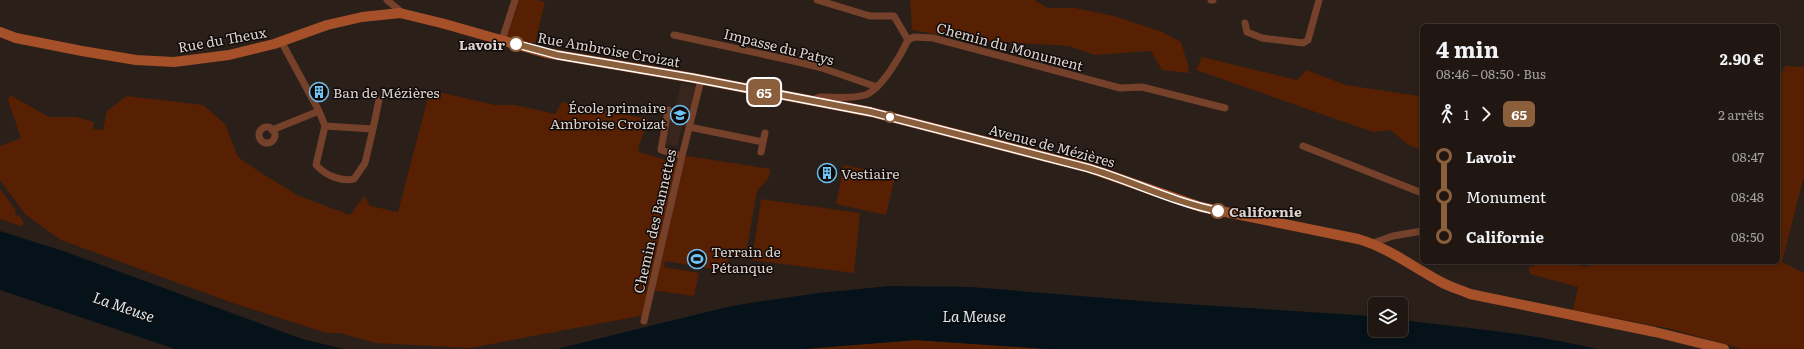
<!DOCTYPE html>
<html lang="fr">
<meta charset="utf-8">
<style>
body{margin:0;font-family:Literata,serif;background:#2d2421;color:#f1f3f6;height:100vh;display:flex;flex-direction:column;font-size:15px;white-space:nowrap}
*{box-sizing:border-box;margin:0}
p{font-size:13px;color:#a29fa0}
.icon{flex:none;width:22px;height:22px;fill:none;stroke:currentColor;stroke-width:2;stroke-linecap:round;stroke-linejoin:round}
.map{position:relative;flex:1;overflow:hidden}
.side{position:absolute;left:1420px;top:24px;width:360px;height:240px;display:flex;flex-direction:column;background:#201713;border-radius:6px;box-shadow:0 2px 6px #0003,0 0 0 1px #3d3633}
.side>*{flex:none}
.badge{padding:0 8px;border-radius:6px;font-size:14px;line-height:26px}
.controls{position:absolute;left:1368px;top:297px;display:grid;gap:8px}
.controls a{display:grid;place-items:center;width:40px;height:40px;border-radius:6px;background:#201713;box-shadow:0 2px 6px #0003,0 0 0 1px #3d3633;font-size:20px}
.map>.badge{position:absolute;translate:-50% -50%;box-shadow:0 0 0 2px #fff}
.legs{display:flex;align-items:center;gap:6px;height:44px;padding:0 16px;font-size:13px}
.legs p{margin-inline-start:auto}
.headline{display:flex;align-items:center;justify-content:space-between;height:68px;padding:0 16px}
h1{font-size:22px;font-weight:700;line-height:30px}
ul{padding:0 16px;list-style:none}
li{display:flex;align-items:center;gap:14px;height:40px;font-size:15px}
li i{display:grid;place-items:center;width:6px;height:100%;margin:0 5px;background:currentColor}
li i::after{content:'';width:10px;height:10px;margin:-5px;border:3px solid;border-radius:50%;background:#201713}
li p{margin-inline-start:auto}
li:first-child i{background:linear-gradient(#0000 50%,currentColor 0)}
li:last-child i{background:linear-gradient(currentColor 50%,#0000 0)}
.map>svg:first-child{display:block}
.built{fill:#38261e}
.green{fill:#582003}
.water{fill:#06121a}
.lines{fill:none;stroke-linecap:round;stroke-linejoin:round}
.street{stroke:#76412a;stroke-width:7}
.secondary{stroke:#a55029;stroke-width:10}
.line-1-casing{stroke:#fff;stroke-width:9}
.line-1{stroke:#8b5e3c;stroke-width:6}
.stop-1-dot{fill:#fff;stroke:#8b5e3c;stroke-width:2}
.labels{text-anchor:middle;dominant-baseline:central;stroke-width:3;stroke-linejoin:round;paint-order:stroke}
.street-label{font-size:14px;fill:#dcd3cf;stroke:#100a08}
.stop-label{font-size:14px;font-weight:bold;fill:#dcd3cf;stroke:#100a08;text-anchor:end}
.poi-label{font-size:14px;fill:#dcd3cf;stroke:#100a08;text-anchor:start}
.water-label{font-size:15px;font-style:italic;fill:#d1e6f5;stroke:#100a08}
</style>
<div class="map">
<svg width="1804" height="349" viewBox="0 0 1804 349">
<rect width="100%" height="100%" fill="#2b1f19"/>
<!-- built -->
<path class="built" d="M681,83L696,86L688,120L684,119L677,147L665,144L671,111L672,109H675Z"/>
<!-- green -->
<path class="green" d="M517,0H536L545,2L535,44L506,37Z
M910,0H1034L1048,8H1075L1114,16L1162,32L1181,42L1188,65L1189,73L1162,70L1151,51L1095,55L1069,46L971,40L912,30Z
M1202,57L1297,80L1306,70L1346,85L1419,96L1422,98V150L1409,145L1390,130L1373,132L1196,70Z
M1804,63V176L1782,262L1804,273V349H1743L1667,328L1573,310L1578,287L1530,274L1529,267C1549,261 1566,259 1586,267L1597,262H1778V81L1785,66L1803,67Z
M430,90L495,105H515L555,114L562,102L648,119L638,149L639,152L677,163L687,156L771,169L768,179L757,191L745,259L729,258L726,271L665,261L664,267L699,273L694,296L651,290L645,315L470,348L376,343L340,333H327L230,302L61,240L25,214L0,180V146L21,138L8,100L10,95L49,117H76L94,122L93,129L103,130L107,111L127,96L203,105L225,124L238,157L261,173L299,196L350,215L364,196L370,206L398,212Z
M844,165L895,176L886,215L836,204Z
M0,189L15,209L16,216L19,215L24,224L21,226L0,219Z
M761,199L860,213L854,273L752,260Z
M916,340L1048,349H804Z"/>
<!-- water -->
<path class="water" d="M0,231L66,252L302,339L344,349H175L0,290Z
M890,286L971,287L1154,302L1357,315L1375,317V330H1401V320C1466,328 1533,333 1597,349H1048L916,340L804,349H557L727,307L756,302L819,293Z"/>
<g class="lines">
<!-- street -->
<path class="street" d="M387,0L399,10L400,13
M817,0L870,16H894L908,40
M1211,0H1213
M1245,23L1247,32L1262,38L1303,43L1308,40L1319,0
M674,35L794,61L822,68L877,87
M502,40L515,0
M281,41L319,111L325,126L316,165C325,175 341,182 354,179L365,163L373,129L325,126
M816,101L817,98L821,97C835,97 852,99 865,95C881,90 901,55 908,40L914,37L933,38L1120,88L1142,87L1225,108
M668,110L661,150L682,156
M689,127L763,142
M259 135a8 8 0 1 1 16 0a8 8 0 1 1-16 0Z
M373,129L379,100
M272,130L319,111
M1303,146L1422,193
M761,152L765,133
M1373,243L1393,236L1422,231
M644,321L682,156L701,80"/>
<!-- secondary -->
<path class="secondary" d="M0,32L16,38L82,51L136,60L174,62L229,55L274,44L327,25L362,17L400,13L445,24L546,53L693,78L871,112L1089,168L1201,207L1358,239C1389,248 1413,267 1441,282C1450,287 1461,290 1470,294L1655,332L1724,349"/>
</g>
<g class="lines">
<defs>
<path id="line-1" d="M516,44L557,55L693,78L871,112L1088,168C1132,181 1173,202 1218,211"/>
</defs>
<!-- line-1 casing -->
<use href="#line-1" class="line-1-casing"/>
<!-- line-1 -->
<use href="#line-1" class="line-1"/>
</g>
<!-- icons -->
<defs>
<symbol id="building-ring" viewBox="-11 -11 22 22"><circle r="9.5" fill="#100a08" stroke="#6fc2f4" stroke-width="1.5"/><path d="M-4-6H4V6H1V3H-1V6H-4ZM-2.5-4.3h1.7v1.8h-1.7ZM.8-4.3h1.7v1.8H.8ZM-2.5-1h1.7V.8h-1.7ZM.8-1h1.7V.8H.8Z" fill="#6fc2f4"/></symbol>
<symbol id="school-ring" viewBox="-11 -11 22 22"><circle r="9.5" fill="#100a08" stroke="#6fc2f4" stroke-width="1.5"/><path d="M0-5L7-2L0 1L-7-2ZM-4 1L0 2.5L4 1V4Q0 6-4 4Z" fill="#6fc2f4"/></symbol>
<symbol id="stadium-ring" viewBox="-11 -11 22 22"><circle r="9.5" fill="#100a08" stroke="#6fc2f4" stroke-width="1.5"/><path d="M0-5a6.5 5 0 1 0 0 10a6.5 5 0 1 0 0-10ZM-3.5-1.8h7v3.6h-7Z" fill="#6fc2f4"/></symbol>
</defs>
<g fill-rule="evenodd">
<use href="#building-ring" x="308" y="81" width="22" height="22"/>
<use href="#school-ring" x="669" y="104" width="22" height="22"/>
<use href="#building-ring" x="816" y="162" width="22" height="22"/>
<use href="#stadium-ring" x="686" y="248" width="22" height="22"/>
</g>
<!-- markers -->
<g class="stop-1-dot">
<circle cx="516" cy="44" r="7"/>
<circle cx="890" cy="117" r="5"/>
<circle cx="1218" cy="211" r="7"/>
</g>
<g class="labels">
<!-- street labels -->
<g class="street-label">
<text transform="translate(222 39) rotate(-10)">Rue du Theux</text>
<text transform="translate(779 46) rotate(14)">Impasse du Patys</text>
<text transform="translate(1010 46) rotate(15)">Chemin du Monument</text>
<text transform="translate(609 49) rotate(10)">Rue Ambroise Croizat</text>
<text transform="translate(1052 145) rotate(15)">Avenue de Mézières</text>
<text transform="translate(654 221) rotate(-77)">Chemin des Bannettes</text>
</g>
<!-- stop labels -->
<g class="stop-label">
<text x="505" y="44">Lavoir</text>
<text x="1229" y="211" text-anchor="start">Californie</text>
</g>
<!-- poi labels -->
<g class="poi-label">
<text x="333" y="92">Ban de Mézières</text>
<text x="666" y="107" text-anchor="end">École primaire<tspan x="666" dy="16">Ambroise Croizat</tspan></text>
<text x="841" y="173">Vestiaire</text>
<text x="711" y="251">Terrain de<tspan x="711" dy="16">Pétanque</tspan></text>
</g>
<!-- water labels -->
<g class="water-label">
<text transform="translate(124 306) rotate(19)">La Meuse</text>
<text x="974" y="315">La Meuse</text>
</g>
</g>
</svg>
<div class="controls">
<a><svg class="icon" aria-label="layers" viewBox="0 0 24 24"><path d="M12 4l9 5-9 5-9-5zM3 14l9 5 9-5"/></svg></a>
</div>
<b class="badge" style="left:764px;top:92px;background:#8b5e3c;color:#fff">65</b>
<section class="side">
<div class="headline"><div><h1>4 min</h1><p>08:46 – 08:50 · Bus</p></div><b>2.90 €</b></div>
<div class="legs"><svg class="icon" aria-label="walk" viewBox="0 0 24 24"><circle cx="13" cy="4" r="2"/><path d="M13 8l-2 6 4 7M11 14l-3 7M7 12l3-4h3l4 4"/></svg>1<svg class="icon" aria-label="forward" viewBox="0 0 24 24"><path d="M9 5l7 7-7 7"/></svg><b class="badge" style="background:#8b5e3c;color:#fff">65</b><p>2 arrêts</p></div>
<ul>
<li><i style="color:#8b5e3c"></i><b>Lavoir</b><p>08:47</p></li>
<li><i style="color:#8b5e3c"></i><span>Monument</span><p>08:48</p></li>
<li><i style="color:#8b5e3c"></i><b>Californie</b><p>08:50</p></li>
</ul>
</section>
</div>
